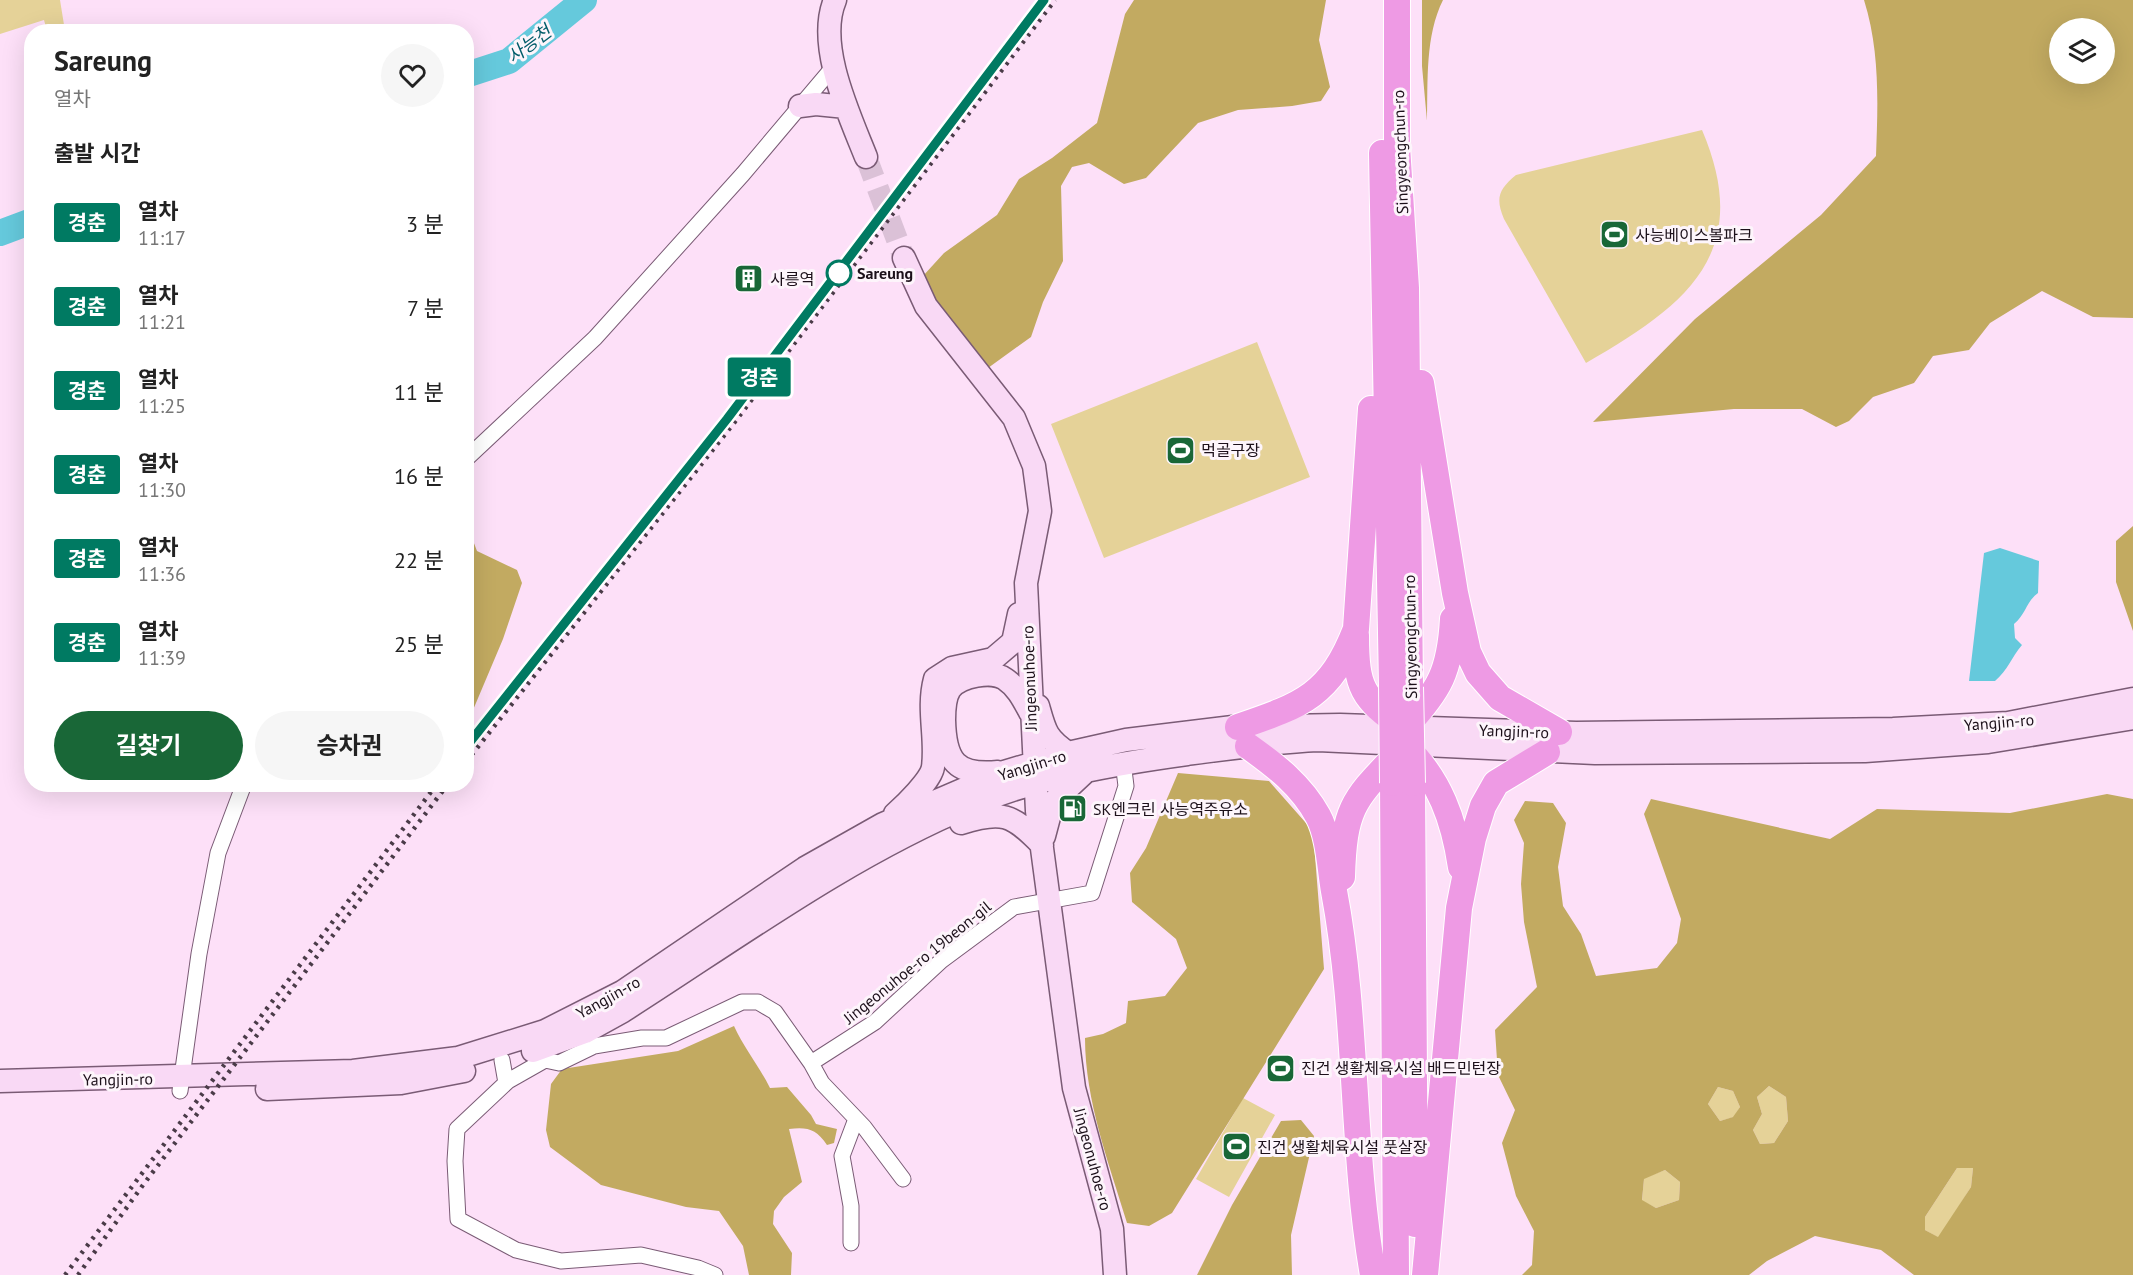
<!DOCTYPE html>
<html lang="ko">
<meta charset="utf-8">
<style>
body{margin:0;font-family:"PT Sans","Noto Sans KR",sans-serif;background:#f6f6f6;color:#222;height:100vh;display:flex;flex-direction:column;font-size:22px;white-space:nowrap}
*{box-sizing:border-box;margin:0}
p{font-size:20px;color:#767676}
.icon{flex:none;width:33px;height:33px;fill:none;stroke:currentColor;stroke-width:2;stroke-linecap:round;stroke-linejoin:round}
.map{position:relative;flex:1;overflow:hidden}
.details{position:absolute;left:24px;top:24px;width:450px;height:768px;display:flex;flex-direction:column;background:#fff;border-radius:24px;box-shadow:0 6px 24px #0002}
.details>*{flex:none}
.badge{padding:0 12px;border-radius:4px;font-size:21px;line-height:39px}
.buttons{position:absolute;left:2049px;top:18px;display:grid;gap:12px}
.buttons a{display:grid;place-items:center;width:66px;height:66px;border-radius:50%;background:#fff;box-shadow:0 6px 24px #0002;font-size:30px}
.map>.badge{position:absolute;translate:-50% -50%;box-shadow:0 0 0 3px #fff}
h2{padding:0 30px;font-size:22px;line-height:54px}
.round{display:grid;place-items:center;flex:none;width:63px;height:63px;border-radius:32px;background:#f6f6f6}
.overview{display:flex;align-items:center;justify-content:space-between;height:102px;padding:0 30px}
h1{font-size:28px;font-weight:700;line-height:45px}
.primary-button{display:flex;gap:12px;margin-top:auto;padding:12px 30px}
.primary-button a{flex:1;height:69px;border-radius:36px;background:#196737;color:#fff;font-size:24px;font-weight:700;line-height:69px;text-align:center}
.primary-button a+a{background:#f6f6f6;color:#222}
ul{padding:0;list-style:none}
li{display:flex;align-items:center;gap:18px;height:84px;padding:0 30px}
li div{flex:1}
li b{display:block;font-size:22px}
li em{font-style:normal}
li .badge{min-width:66px;font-weight:700;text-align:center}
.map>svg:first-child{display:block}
.green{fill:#e5d298}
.forest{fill:#c2aa61;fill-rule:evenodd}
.water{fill:#65c9dc}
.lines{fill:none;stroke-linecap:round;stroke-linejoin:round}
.river{stroke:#65c9dc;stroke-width:26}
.secondary-tunnel{stroke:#dbc1d7;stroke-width:22;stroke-dasharray:22 11;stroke-linecap:butt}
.minor-casing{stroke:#7a5b75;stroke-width:17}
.secondary-casing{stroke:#7a5b75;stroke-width:25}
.trunk-casing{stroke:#fff;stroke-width:28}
.minor{stroke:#fff;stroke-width:15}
.secondary{stroke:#f9d9f5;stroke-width:22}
.trunk{stroke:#ee9ae4;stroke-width:26}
.rail{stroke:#4a3b48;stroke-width:4.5;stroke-dasharray:3 6;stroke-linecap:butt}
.trunk-bridge-casing{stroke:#fff;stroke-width:28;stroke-linecap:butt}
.trunk-bridge{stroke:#ee9ae4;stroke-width:26}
.line-casing{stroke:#fff;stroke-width:14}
.line{stroke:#007a62;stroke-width:9}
.stop-dot{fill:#fff;stroke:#007a62;stroke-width:3}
.labels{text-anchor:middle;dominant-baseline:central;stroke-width:6;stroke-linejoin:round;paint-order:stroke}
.street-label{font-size:16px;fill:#1c101a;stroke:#fdf5fb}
.poi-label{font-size:16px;fill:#1c101a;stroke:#fdf5fb;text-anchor:start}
.stop-label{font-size:16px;font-weight:bold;fill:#1c101a;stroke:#fdf5fb;text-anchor:start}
.water-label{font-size:18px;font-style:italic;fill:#005c69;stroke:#fdf5fb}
</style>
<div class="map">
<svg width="2133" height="1275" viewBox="0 0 2133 1275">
<rect width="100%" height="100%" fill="#fde0f8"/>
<!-- green -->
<path class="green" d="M0,0H60L65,31H47L44,20L0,34Z
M1702,130C1755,254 1685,306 1586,363L1504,219C1495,198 1499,189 1516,175Z
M1257,342L1310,477L1104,558L1051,424Z
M1769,1086L1786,1097L1788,1121L1774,1143L1760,1144L1753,1130L1762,1114L1757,1097Z
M1718,1087L1733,1091L1740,1107L1734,1117L1720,1121L1708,1104Z
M1243,1098L1275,1115L1229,1197L1196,1179Z
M1957,1168H1973L1971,1187L1939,1238L1925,1230V1217Z
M1665,1170L1680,1182L1679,1200L1656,1208L1642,1201L1644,1178Z"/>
<!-- forest -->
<path class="forest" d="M1134,0H1326L1319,40L1330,87L1321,101L1292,106L1238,110L1198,123L1146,178L1124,184L1089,163L1072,167L1061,186L1063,261L1043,302L1031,337L988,368L932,305L923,276L944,253L997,215L1019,179L1052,158L1097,123L1125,14Z
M1422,0H1443C1425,36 1428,81 1427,121L1422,66Z
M1864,0H2133V318L2093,317L2042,291L1990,323L1969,350L1933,356L1914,383L1873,397L1849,421L1836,427L1802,409H1734L1593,422L1695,319L1821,215L1876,156C1878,103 1880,51 1864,0ZM2060,28H2104V74H2060Z
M467,525L477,551L517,570L522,583L503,639L473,710L467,715Z
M2133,526V631L2116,582V541Z
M1178,773L1269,781L1313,831L1324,969L1172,1213L1149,1226L1127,1223C1109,1163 1085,1101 1085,1038L1103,1034L1126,1023L1128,1001L1165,996L1187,968L1176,939L1132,902L1130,873L1146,848Z
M2107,794L2133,799V1275H1914L1881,1250L1815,1236L1767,1261L1749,1275H1522L1532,1265L1534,1231L1516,1196L1502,1143L1515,1110L1498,1075L1495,1030L1537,987L1524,922L1521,884L1524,843L1514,820L1525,801L1553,803L1566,823L1558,867L1563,906L1581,934L1596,976L1657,968L1677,943L1681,919L1644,814L1651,799L1830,839L1877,809L2010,813ZM1769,1086L1786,1097L1788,1121L1774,1143L1760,1144L1753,1130L1762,1114L1757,1097ZM1718,1087L1733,1091L1740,1107L1733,1117L1720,1121L1708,1104ZM1957,1168H1973L1971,1187L1938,1237L1925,1230V1217ZM1665,1170L1680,1182L1679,1200L1656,1208L1642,1200L1644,1179Z
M734,1026C744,1048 759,1066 770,1088L787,1087L811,1115L816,1124L837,1129L834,1143L827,1145C816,1129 808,1127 789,1129L802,1182L784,1197L774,1211L773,1224L792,1253L791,1275H749L743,1246L719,1211L686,1207L601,1185L550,1147L546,1130L551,1084L562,1069L678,1051Z
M1301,1120L1314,1136L1291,1235L1292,1275H1197L1232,1205L1281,1121Z"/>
<!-- water -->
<path class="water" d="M2000,548L2039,561L2038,593C2025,603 2027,613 2014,624L2015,638L2022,645C2011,658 2008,670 1995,681H1969L1984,553Z"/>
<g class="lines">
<!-- river -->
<path class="river" d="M466,75L509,61L584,0
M0,233L32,221"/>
<!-- secondary-tunnel -->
<path class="secondary-tunnel" d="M866,157L904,258"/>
<defs>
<path id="minor" d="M466,459L595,338L743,174L835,65
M502,1060L506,1083
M811,1063L875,1022L941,961L1014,907L1092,893L1126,786L1123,762
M180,1091L199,954L218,853L244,784
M851,1243V1206L842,1156L856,1119
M715,1275L698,1268L641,1255L561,1261L516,1250L458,1219L455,1161L457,1129L508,1081L545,1060L559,1063L594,1046L642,1038H666L742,1002H758L775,1012L811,1063L822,1083L864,1127L903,1179"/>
<path id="secondary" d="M835,0C816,45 849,114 866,157
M800,106L816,104L846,107
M904,258L926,306L1014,418L1034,466L1040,511L1026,583L1037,811L1074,1088L1112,1229L1115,1275
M1038,706C1045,731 1046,738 1068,753
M998,772C956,776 945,761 944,720C944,710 944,698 950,689C960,676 992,670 1005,679C1017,687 1023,699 1030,712
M895,814C905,805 931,780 933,767C937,738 927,709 935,679L952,668L993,659L1013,642L1019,614
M961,823C1002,810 1012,814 1042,845
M1044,836L1053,802L1084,773
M533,1051L585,1032L623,1011C736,939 847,857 971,805C1039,777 1114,764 1187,754C1231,748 1274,742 1318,740L1595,753L1865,751L1988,742L2133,718
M0,1081L353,1071L458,1058L545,1031L622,992L805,868L883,824L1004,772L1068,753L1126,740L1233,727L1340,725L1576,733L1893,729L2008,723L2133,699
M267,1089L401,1083L464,1071"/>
<path id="trunk" d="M1397,0V146L1406,288L1410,687
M1382,153L1392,686
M1421,383L1455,593L1468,652L1478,673L1500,698L1559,732
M1453,619C1450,671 1440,690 1404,728L1405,746C1440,780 1454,820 1461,867
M1356,635C1356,688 1362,698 1404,728
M1238,727C1302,705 1330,696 1356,629L1371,409
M1248,746C1276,766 1301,785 1318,816C1329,836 1330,868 1334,891C1358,1018 1351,1148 1373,1275
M1393,783L1396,1275
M1412,783L1415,1224
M1342,877C1344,802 1356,798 1405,746
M1425,1275L1459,908L1473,838L1483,806L1496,783L1547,752"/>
</defs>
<!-- minor casing -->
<use href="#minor" class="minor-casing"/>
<!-- secondary casing -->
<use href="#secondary" class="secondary-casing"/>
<!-- trunk casing -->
<use href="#trunk" class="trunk-casing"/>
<!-- minor -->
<use href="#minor" class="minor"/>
<!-- secondary -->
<use href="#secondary" class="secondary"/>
<!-- trunk -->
<use href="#trunk" class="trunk"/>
<!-- rail -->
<path class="rail" d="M466,747L483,726
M466,762L734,423L1055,0
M65,1275L437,784
M78,1275L143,1185L448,784"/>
<defs>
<path id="trunk-bridge" d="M1392,686L1393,783
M1410,687L1412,783"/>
</defs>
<!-- trunk-bridge casing -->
<use href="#trunk-bridge" class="trunk-bridge-casing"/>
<!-- trunk-bridge -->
<use href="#trunk-bridge" class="trunk-bridge"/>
</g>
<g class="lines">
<defs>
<path id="line" d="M466,747L727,419L1044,0"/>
</defs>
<!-- line casing -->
<use href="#line" class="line-casing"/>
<!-- line -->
<use href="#line" class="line"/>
</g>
<!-- icons -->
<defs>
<symbol id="stadium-square" viewBox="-11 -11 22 22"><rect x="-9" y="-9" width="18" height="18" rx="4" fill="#196737" stroke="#fdf5fb"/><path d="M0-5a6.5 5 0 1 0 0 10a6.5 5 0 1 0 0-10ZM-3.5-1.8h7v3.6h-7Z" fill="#fff"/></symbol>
<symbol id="building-square" viewBox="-11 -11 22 22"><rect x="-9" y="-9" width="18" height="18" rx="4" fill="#196737" stroke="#fdf5fb"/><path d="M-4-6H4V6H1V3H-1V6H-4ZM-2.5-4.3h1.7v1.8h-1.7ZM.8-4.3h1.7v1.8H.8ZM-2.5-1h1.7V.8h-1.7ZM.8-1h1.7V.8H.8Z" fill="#fff"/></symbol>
<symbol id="fuel-square" viewBox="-11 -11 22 22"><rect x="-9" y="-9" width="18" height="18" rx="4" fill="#196737" stroke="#fdf5fb"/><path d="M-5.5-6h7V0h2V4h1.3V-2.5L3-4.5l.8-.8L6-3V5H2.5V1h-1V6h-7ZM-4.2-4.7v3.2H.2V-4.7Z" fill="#fff"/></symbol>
</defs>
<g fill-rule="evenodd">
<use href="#stadium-square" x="1598" y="218" width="33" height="33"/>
<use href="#building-square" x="732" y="262" width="33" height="33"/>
<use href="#stadium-square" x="1164" y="434" width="33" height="33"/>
<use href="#fuel-square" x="1056" y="792" width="33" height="33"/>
<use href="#stadium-square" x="1264" y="1052" width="33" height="33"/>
<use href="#stadium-square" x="1220" y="1130" width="33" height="33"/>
</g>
<!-- markers -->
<circle class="stop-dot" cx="839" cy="273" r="12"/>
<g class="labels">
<!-- street labels -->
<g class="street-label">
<text transform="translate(1400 152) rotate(-92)">Singyeongchun-ro</text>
<text transform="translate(1410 637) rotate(-91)">Singyeongchun-ro</text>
<text transform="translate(1029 678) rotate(-92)">Jingeonuhoe-ro</text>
<text transform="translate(1999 722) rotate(-5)">Yangjin-ro</text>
<text transform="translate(1514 731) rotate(2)">Yangjin-ro</text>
<text transform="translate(1032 765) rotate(-17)">Yangjin-ro</text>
<text transform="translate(917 962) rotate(-39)">Jingeonuhoe-ro 19beon-gil</text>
<text transform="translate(608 997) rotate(-29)">Yangjin-ro</text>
<text transform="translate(118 1079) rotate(-1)">Yangjin-ro</text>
<text transform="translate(1093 1159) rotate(75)">Jingeonuhoe-ro</text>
</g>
<!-- poi labels -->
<g class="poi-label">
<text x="1635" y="235">사능베이스볼파크</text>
<text x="770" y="279">사릉역</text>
<text x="1201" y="450">먹골구장</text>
<text x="1093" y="809">SK엔크린 사능역주유소</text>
<text x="1301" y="1068">진건 생활체육시설 배드민턴장</text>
<text x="1257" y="1147">진건 생활체육시설 풋살장</text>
</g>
<!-- stop labels -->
<g class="stop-label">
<text x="857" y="273">Sareung</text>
</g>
<!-- water labels -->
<g class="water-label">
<text transform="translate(529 44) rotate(-37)">사능천</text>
</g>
</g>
</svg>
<div class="buttons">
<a><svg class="icon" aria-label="layers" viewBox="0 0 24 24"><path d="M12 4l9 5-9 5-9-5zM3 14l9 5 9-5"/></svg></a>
</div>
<b class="badge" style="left:759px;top:377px;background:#007a62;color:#fff">경춘</b>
<section class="details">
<div class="overview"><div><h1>Sareung</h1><p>열차</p></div><a class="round"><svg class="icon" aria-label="heart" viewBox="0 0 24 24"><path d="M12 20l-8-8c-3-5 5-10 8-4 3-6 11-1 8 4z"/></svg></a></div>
<h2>출발 시간</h2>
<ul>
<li><span class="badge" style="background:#007a62;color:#fff">경춘</span><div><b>열차</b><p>11:17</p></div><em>3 분</em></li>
<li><span class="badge" style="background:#007a62;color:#fff">경춘</span><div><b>열차</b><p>11:21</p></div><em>7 분</em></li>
<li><span class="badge" style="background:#007a62;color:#fff">경춘</span><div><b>열차</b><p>11:25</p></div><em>11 분</em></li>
<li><span class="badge" style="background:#007a62;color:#fff">경춘</span><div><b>열차</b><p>11:30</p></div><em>16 분</em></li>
<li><span class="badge" style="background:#007a62;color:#fff">경춘</span><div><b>열차</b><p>11:36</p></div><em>22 분</em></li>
<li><span class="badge" style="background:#007a62;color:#fff">경춘</span><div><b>열차</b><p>11:39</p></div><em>25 분</em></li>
</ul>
<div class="primary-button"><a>길찾기</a><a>승차권</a></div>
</section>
</div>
